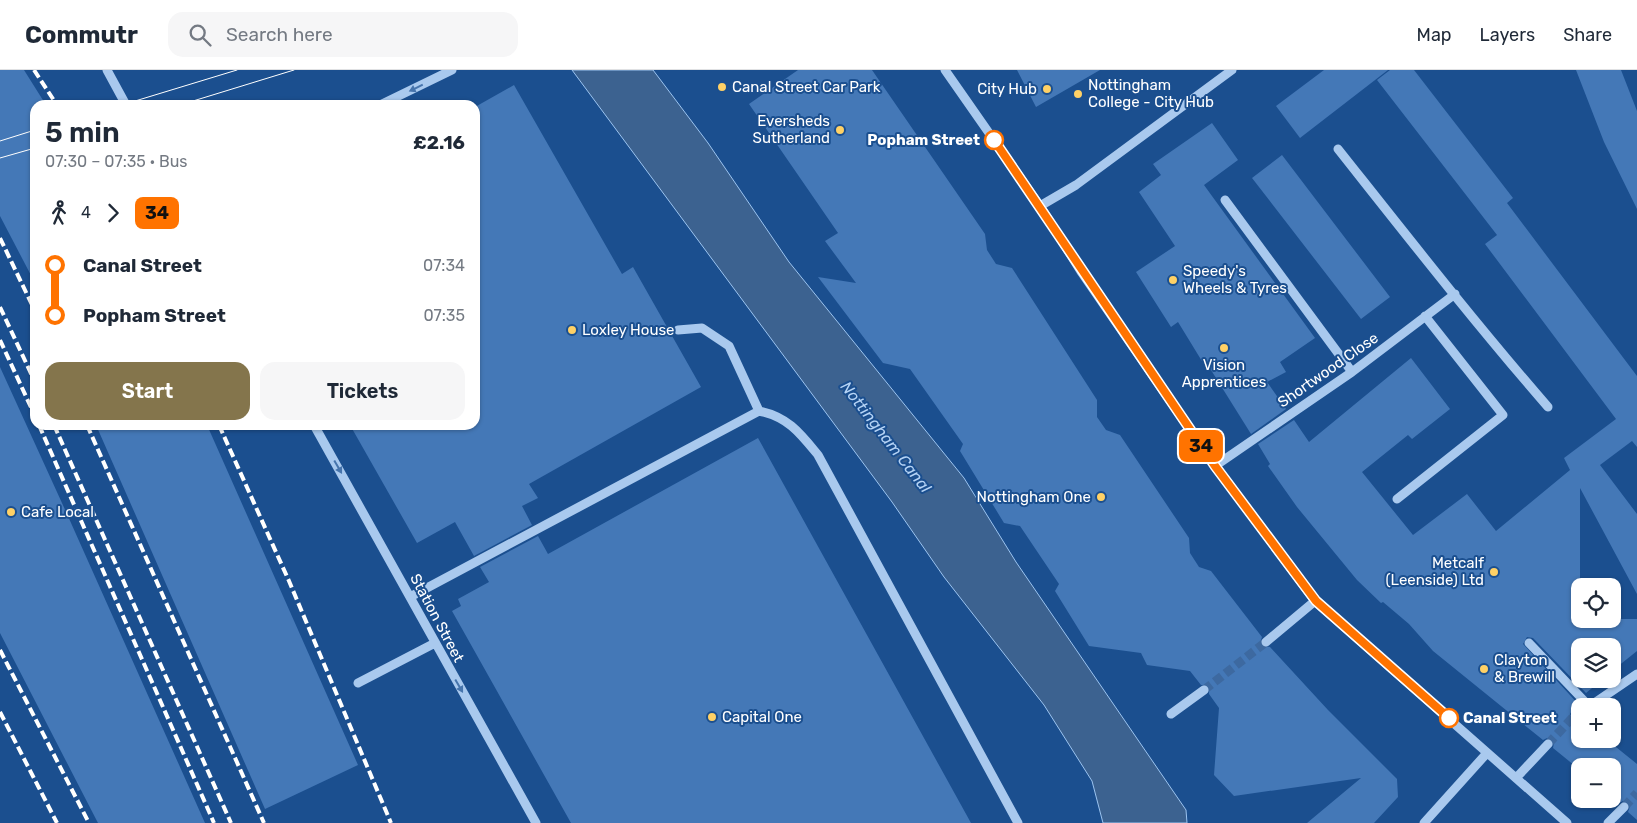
<!DOCTYPE html>
<meta charset="utf-8">
<style>
body{margin:0;font-family:Rubik,sans-serif;background:#f6f6f7;color:#1f2937;height:100vh;display:flex;flex-direction:column;font-size:19px;white-space:nowrap}
*{box-sizing:border-box;margin:0}
p{font-size:16px;color:#747a83}
.icon{flex:none;width:28px;height:28px;fill:none;stroke:currentColor;stroke-width:2;stroke-linecap:round;stroke-linejoin:round}
.map{position:relative;flex:1;overflow:hidden}
.drawer{position:absolute;left:30px;top:30px;width:450px;height:330px;display:flex;flex-direction:column;background:#fff;border-radius:15px;box-shadow:0 1px 4px #0004}
.drawer>*{flex:none}
.badge{padding:0 10px;border-radius:8px;font-size:18px;line-height:32px}
.controls{position:absolute;left:1571px;top:508px;display:grid;gap:10px}
.controls a{display:grid;place-items:center;width:50px;height:50px;border-radius:10px;background:#fff;box-shadow:0 1px 4px #0004;font-size:25px}
.map>.badge{position:absolute;translate:-50% -50%;box-shadow:0 0 0 2px #fff}
.legs{display:flex;align-items:center;gap:8px;height:55px;padding:0 15px;font-size:16px}
.legs p{margin-inline-start:auto}
.headline{display:flex;align-items:center;justify-content:space-between;height:85px;padding:0 15px}
h1{font-size:28px;font-weight:600;line-height:38px}
.button{display:flex;gap:10px;margin-top:auto;padding:10px 15px}
.button a{flex:1;height:58px;border-radius:15px;background:#84754c;color:#fff;font-size:20px;font-weight:600;line-height:58px;text-align:center}
.button a+a{background:#f6f6f7;color:#1f2937}
ul{padding:0 15px;list-style:none}
li{display:flex;align-items:center;gap:18px;height:50px;font-size:19px}
li i{display:grid;place-items:center;width:8px;height:100%;margin:0 6px;background:currentColor}
li i::after{content:'';width:12px;height:12px;margin:-6px;border:4px solid;border-radius:50%;background:#fff}
li p{margin-inline-start:auto}
li:first-child i{background:linear-gradient(#0000 50%,currentColor 0)}
li:last-child i{background:linear-gradient(currentColor 50%,#0000 0)}
header{display:flex;align-items:center;gap:30px;box-sizing:border-box;height:70px;padding:0 25px;background:#fff;border-bottom:1px solid #e0e1e3}
header strong{font-size:24px}
nav{display:flex;gap:28px;margin-inline-start:auto;font-size:18px}
.search{width:350px;height:45px;background:#f6f6f7;display:flex;align-items:center;gap:12px;box-sizing:border-box;padding:0 18px;border-radius:15px;color:#747a83;font-size:19px}
.map>svg:first-child{display:block}
.water{fill:#3c6290;stroke:#9cc4f0}
.building{fill:#4478b7}
.lines{fill:none;stroke-linecap:round;stroke-linejoin:round}
.minor-tunnel{stroke:#3d69a0;stroke-width:9;stroke-dasharray:9 4.5;stroke-linecap:butt}
.minor{stroke:#a9c9ee;stroke-width:9}
.tram{stroke:#fff;stroke-width:1}
.rail{stroke:#fff;stroke-width:4;stroke-dasharray:9 4;stroke-linecap:butt}
.oneway{fill:#4674ac}
.line-1-casing{stroke:#fff;stroke-width:11}
.line-1{stroke:#ff7300;stroke-width:8}
.poi-dot{fill:#ffd166;stroke:#1b4f8f;stroke-width:2}
.stop-1-dot{fill:#fff;stroke:#ff7300;stroke-width:2.5}
.labels{text-anchor:middle;dominant-baseline:central;stroke-width:4;stroke-linejoin:round;paint-order:stroke}
.poi-label{font-size:15px;fill:#fff;stroke:#1b4f8f;text-anchor:start}
.stop-label{font-size:15px;font-weight:bold;fill:#fff;stroke:#1b4f8f;text-anchor:end}
.street-label{font-size:15px;fill:#fff;stroke:#1b4f8f}
.water-label{font-size:16px;font-style:italic;fill:#b5d3f5;stroke:#1b4f8f}
</style>
<header>
<strong>Commutr</strong>
<div class="search"><svg class="icon" aria-label="search" viewBox="0 0 24 24"><circle cx="10" cy="10" r="6"/><path d="M15 15l6 6"/></svg>Search here</div>
<nav><a>Map</a><a>Layers</a><a>Share</a></nav>
</header>
<div class="map">
<svg width="1637" height="753" viewBox="0 0 1637 753">
<rect width="100%" height="100%" fill="#1b4f8f"/>
<!-- water -->
<path class="water" d="M572,0H653L708,73L789,192L964,408L1016,492L1186,740L1187,753H1103L1092,711L1044,635L944,507L892,432Z"/>
<!-- building -->
<path class="building" d="M0,0H24L46,35H35V213L0,146Z
M798,0H872L985,164L987,180L996,194L1012,198L1097,330V347L1106,360L1120,365L1189,468L1190,483L1199,497L1211,501L1262,567L1260,573L1262,576L1270,577L1328,640L1397,709L1398,727L1374,753H1307L1361,708L1234,726L1214,705L1219,638L1209,624V616L1201,615L1190,601L1147,595L1141,583L1089,576L1055,521L1059,514L1020,456L1004,453L960,381L963,374L910,299L883,293L818,207L856,213L825,171L838,163L749,34Z
M1017,0H1100L1036,37Z
M1324,0H1388L1300,68L1276,36Z
M1390,0H1414L1513,128L1507,133L1637,306V377L1632,371L1600,395L1637,444V524L1580,418V549H1637V581L1612,601V576H1580V609H1603L1586,623L1533,568L1527,567L1523,574L1580,636L1573,639L1570,644L1573,649H1580V669H1606L1637,694V750L1628,742L1630,736L1628,732L1623,731L1619,733L1612,727V696H1580V700L1553,678L1554,673L1552,669L1547,668L1543,670L1433,581L1409,554L1383,532L1381,533L1357,510L1297,437L1268,396L1270,394L1258,374L1294,350L1309,372L1411,288L1450,339L1412,369L1408,365L1362,402L1413,465L1467,424L1496,461L1570,400L1564,388L1616,349L1485,174L1497,165L1377,10Z
M1576,0H1621L1637,41V139L1604,72Z
M514,15L622,204L633,197L701,317L529,414L538,428L522,436L532,455L474,486L455,452L417,473L350,355H475V37Z
M1212,53L1238,90L1204,115L1315,268L1280,292L1286,302L1267,312L1286,339L1251,364L1211,300L1208,301L1178,252L1171,257L1136,202L1175,176L1139,122L1161,105L1153,94Z
M1282,85L1390,227L1361,249L1252,108Z
M0,297L67,444L205,753H98L0,563Z
M96,355H207L358,695L265,739Z
M758,368L971,753H571L452,541L461,536L458,529L489,512L480,497L538,466L548,484Z"/>
<g class="lines">
<!-- minor-tunnel -->
<path class="minor-tunnel" d="M1204,620L1266,572
M1548,674L1576,644
M1624,737L1637,723"/>
<!-- minor -->
<path class="minor" d="M107,0L126,35
M945,0L1040,136L1082,203L1215,396L1315,531L1567,753
M380,35L452,0
M1338,79C1407,166 1475,253 1548,337
M1225,130L1352,302
M1040,136L1076,115L1232,0
M678,260L702,258L729,276L759,341
M314,355L536,753
M1215,396L1352,302L1455,224
M1397,429L1503,345L1425,246
M410,527L759,341C788,347 800,363 818,385L1018,753
M1266,572L1315,531
M1529,573L1589,636
M358,613L435,573
M1590,636L1637,604
M1171,644L1204,620
M1576,644L1580,642
M1517,707L1548,674
M1424,753L1487,683
M1608,753L1624,737"/>
<!-- tram -->
<path class="tram" d="M122,35L237,0
M180,35L294,0
M0,71L35,60
M0,88L35,78"/>
<!-- rail -->
<path class="rail" d="M34,0L57,35
M0,168L35,241
M0,237L35,312
M0,270L35,346
M39,355L214,753
M54,355L231,753
M87,355L264,753
M219,355L289,511L391,753
M0,580L89,753
M0,642L57,753"/>
</g>
<!-- one-way arrows -->
<defs><path id="oneway-solid" d="M-6-.8H1V-3.2L6.5 0L1 3.2V.8H-6Z" transform="scale(1.25)"/></defs>
<g class="oneway">
<use href="#oneway-solid" transform="translate(416 18) rotate(154)"/>
<use href="#oneway-solid" transform="translate(338 397) rotate(60)"/>
<use href="#oneway-solid" transform="translate(459 616) rotate(60)"/>
</g>
<g class="lines">
<defs>
<path id="line-1" d="M994,70L1215,396L1316,531L1449,648"/>
</defs>
<!-- line-1 casing -->
<use href="#line-1" class="line-1-casing"/>
<!-- line-1 -->
<use href="#line-1" class="line-1"/>
</g>
<!-- markers -->
<g class="poi-dot">
<circle cx="722" cy="17" r="5"/>
<circle cx="1047" cy="19" r="5"/>
<circle cx="1078" cy="24" r="5"/>
<circle cx="840" cy="60" r="5"/>
<circle cx="1173" cy="210" r="5"/>
<circle cx="572" cy="260" r="5"/>
<circle cx="1224" cy="278" r="5"/>
<circle cx="1101" cy="427" r="5"/>
<circle cx="11" cy="442" r="5"/>
<circle cx="1494" cy="502" r="5"/>
<circle cx="1484" cy="599" r="5"/>
<circle cx="712" cy="647" r="5"/>
</g>
<g class="stop-1-dot">
<circle cx="994" cy="70" r="9"/>
<circle cx="1449" cy="648" r="9"/>
</g>
<g class="labels">
<!-- poi labels -->
<g class="poi-label">
<text x="1088" y="15">Nottingham<tspan x="1088" dy="17">College - City Hub</tspan></text>
<text x="732" y="17">Canal Street Car Park</text>
<text x="1037" y="19" text-anchor="end">City Hub</text>
<text x="830" y="51" text-anchor="end">Eversheds<tspan x="830" dy="17">Sutherland</tspan></text>
<text x="1183" y="201">Speedy's<tspan x="1183" dy="17">Wheels &amp; Tyres</tspan></text>
<text x="582" y="260">Loxley House</text>
<text x="1224" y="295" text-anchor="middle">Vision<tspan x="1224" dy="17">Apprentices</tspan></text>
<text x="1091" y="427" text-anchor="end">Nottingham One</text>
<text x="21" y="442">Cafe Local</text>
<text x="1484" y="493" text-anchor="end">Metcalf<tspan x="1484" dy="17">(Leenside) Ltd</tspan></text>
<text x="1494" y="590">Clayton<tspan x="1494" dy="17">&amp; Brewill</tspan></text>
<text x="722" y="647">Capital One</text>
</g>
<!-- stop labels -->
<g class="stop-label">
<text x="980" y="70">Popham Street</text>
<text x="1463" y="648" text-anchor="start">Canal Street</text>
</g>
<!-- street labels -->
<g class="street-label">
<text transform="translate(1328 300) rotate(-35)">Shortwood Close</text>
<text transform="translate(437 548) rotate(62)">Station Street</text>
</g>
<!-- water labels -->
<g class="water-label">
<text transform="translate(886 367) rotate(52)">Nottingham Canal</text>
</g>
</g>
</svg>
<div class="controls">
<a><svg class="icon" aria-label="locate" viewBox="0 0 24 24"><circle cx="12" cy="12" r="6"/><path d="M12 2v4M12 18v4M2 12h4M18 12h4"/></svg></a>
<a><svg class="icon" aria-label="layers" viewBox="0 0 24 24"><path d="M12 4l9 5-9 5-9-5zM3 14l9 5 9-5"/></svg></a>
<a>+</a>
<a>−</a>
</div>
<b class="badge" style="left:1201px;top:376px;background:#ff7300;color:#111">34</b>
<section class="drawer">
<div class="headline"><div><h1>5 min</h1><p>07:30 – 07:35 · Bus</p></div><b>£2.16</b></div>
<div class="legs"><svg class="icon" aria-label="walk" viewBox="0 0 24 24"><circle cx="13" cy="4" r="2"/><path d="M13 8l-2 6 4 7M11 14l-3 7M7 12l3-4h3l4 4"/></svg>4<svg class="icon" aria-label="forward" viewBox="0 0 24 24"><path d="M9 5l7 7-7 7"/></svg><b class="badge" style="background:#ff7300;color:#111">34</b></div>
<ul>
<li><i style="color:#ff7300"></i><b>Canal Street</b><p>07:34</p></li>
<li><i style="color:#ff7300"></i><b>Popham Street</b><p>07:35</p></li>
</ul>
<div class="button"><a>Start</a><a>Tickets</a></div>
</section>
</div>
